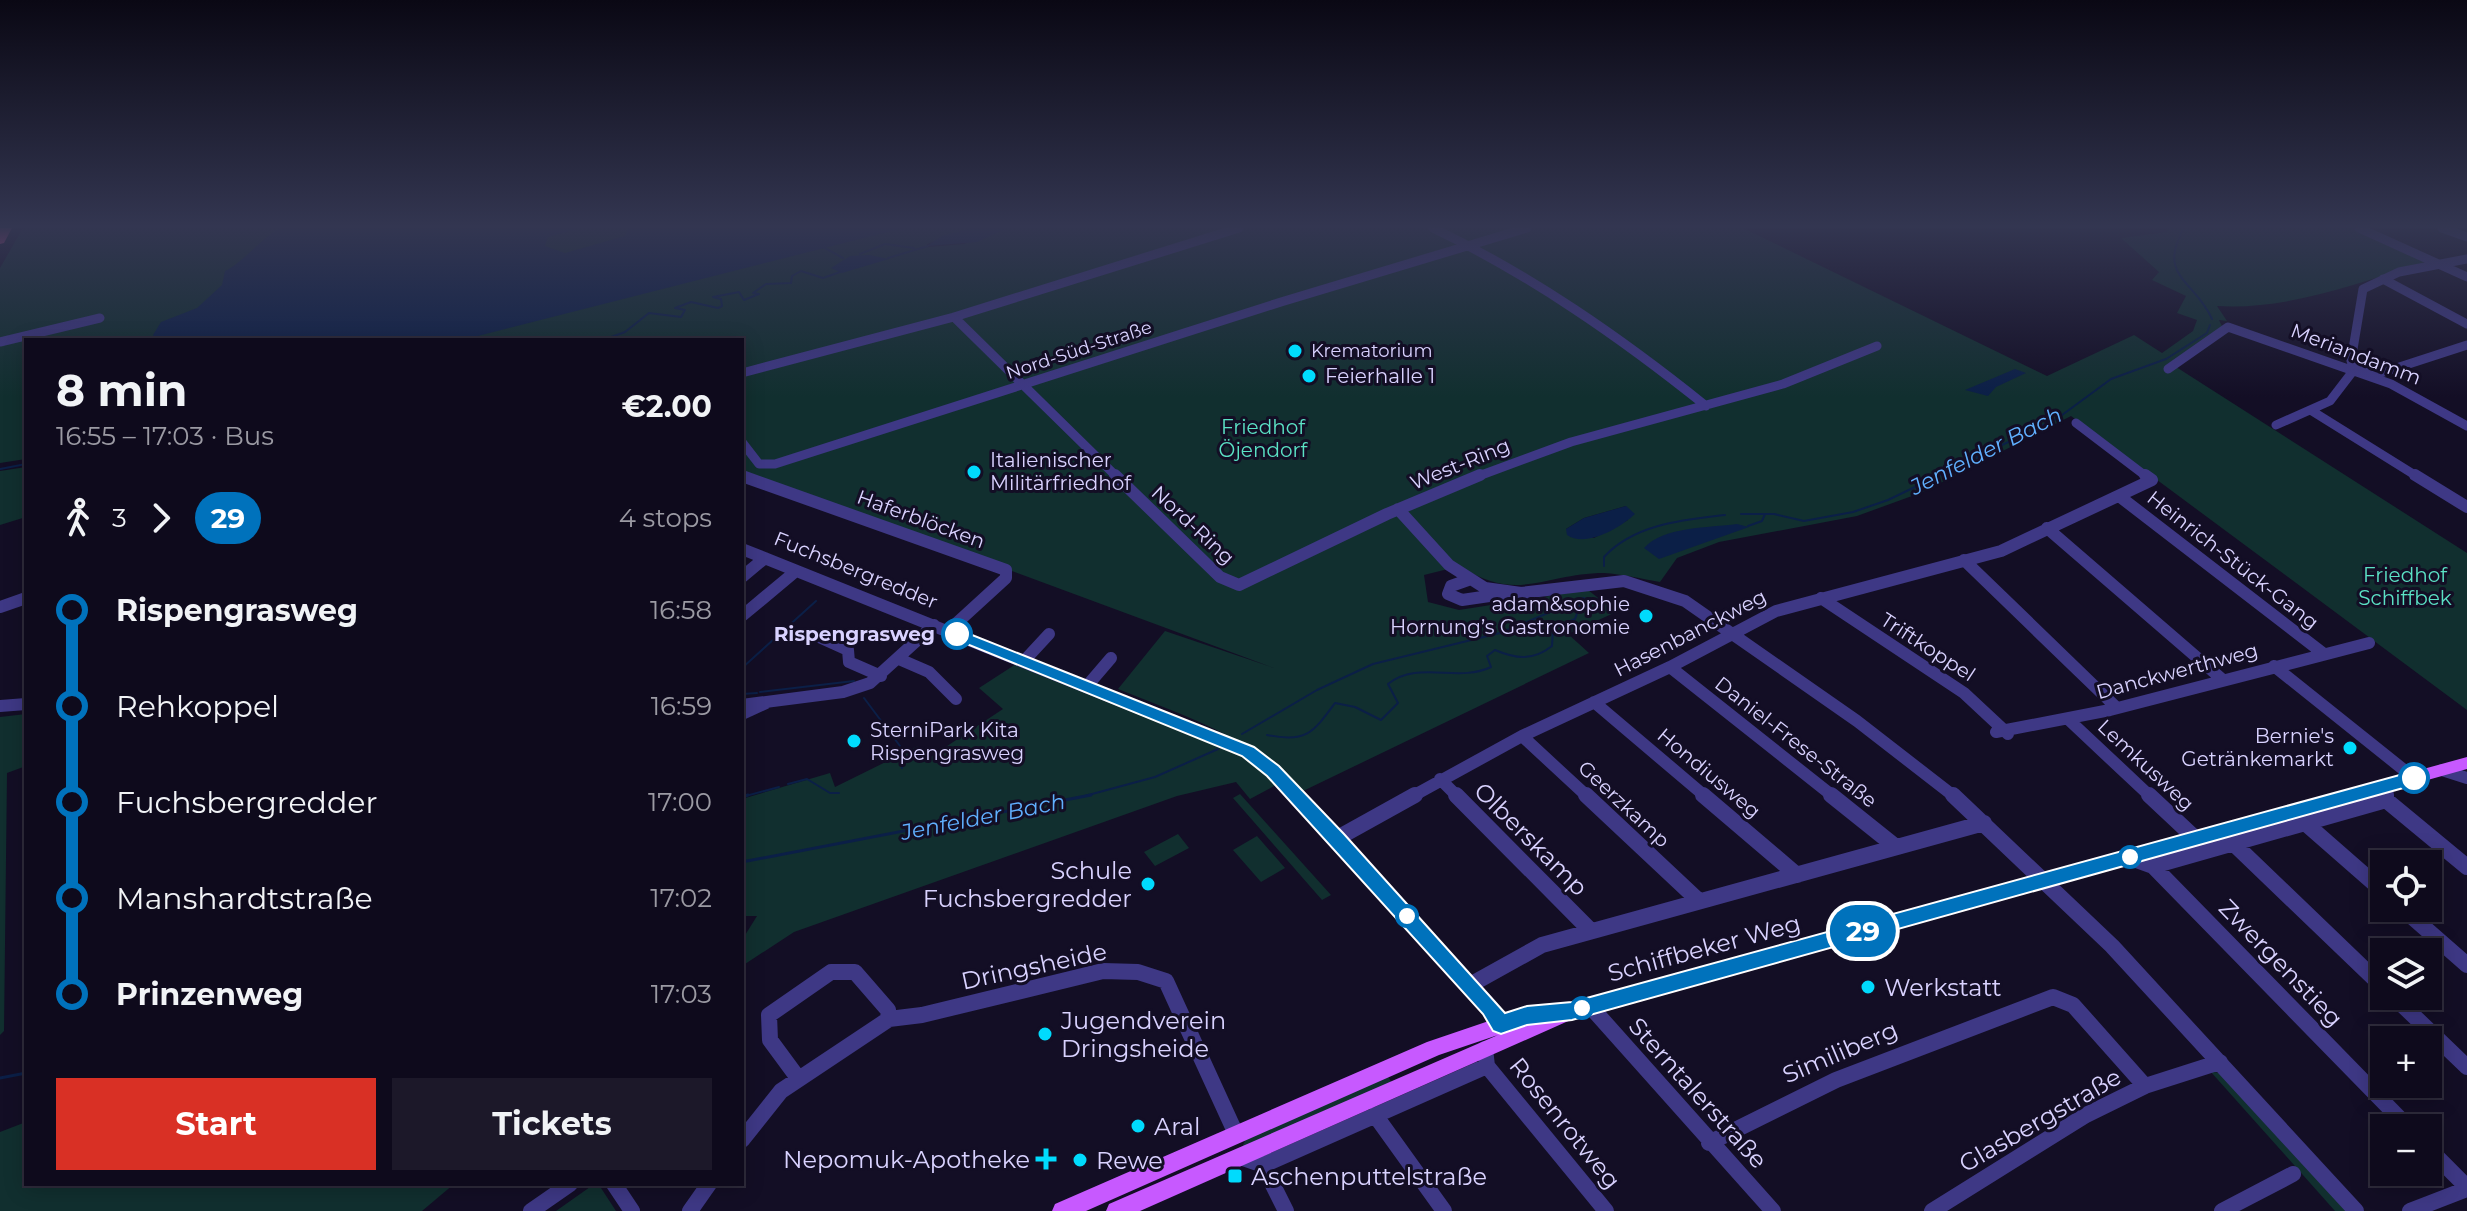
<!DOCTYPE html>
<meta charset="utf-8">
<style>
body{margin:0;font-family:Montserrat,sans-serif;background:#1c1829;color:#f1f3f6;height:100vh;display:flex;flex-direction:column;font-size:30px;white-space:nowrap}
*{box-sizing:border-box;margin:0}
p{font-size:26px;color:#9b9aa3}
.icon{flex:none;width:44px;height:44px;fill:none;stroke:currentColor;stroke-width:2;stroke-linecap:round;stroke-linejoin:round}
.map{position:relative;flex:1;overflow:hidden}
.drawer{position:absolute;left:24px;top:338px;width:720px;height:848px;display:flex;flex-direction:column;background:#0e0a1c;border-radius:0px;box-shadow:0 4px 20px #0003,0 0 0 2px #2e2b3b}
.drawer>*{flex:none}
.badge{padding:0 16px;border-radius:26px;font-size:28px;line-height:52px}
.controls{position:absolute;left:2370px;top:850px;display:grid;gap:16px}
.controls a{display:grid;place-items:center;width:72px;height:72px;border-radius:0px;background:#0e0a1c;box-shadow:0 4px 20px #0003,0 0 0 2px #2e2b3b;font-size:40px}
.map>.badge{position:absolute;translate:-50% -50%;box-shadow:0 0 0 4px #fff}
.legs{display:flex;align-items:center;gap:12px;height:88px;padding:0 32px;font-size:26px}
.legs p{margin-inline-start:auto}
.headline{display:flex;align-items:center;justify-content:space-between;height:136px;padding:0 32px}
h1{font-size:44px;font-weight:700;line-height:60px}
.button{display:flex;gap:16px;margin-top:auto;padding:16px 32px}
.button a{flex:1;height:92px;border-radius:0px;background:#d93025;color:#fff;font-size:32px;font-weight:700;line-height:92px;text-align:center}
.button a+a{background:#1c1829;color:#f1f3f6}
ul{padding:0 32px;list-style:none}
li{display:flex;align-items:center;gap:28px;height:96px;font-size:30px}
li i{display:grid;place-items:center;width:12px;height:100%;margin:0 10px;background:currentColor}
li i::after{content:'';width:20px;height:20px;margin:-10px;border:6px solid;border-radius:50%;background:#0e0a1c}
li p{margin-inline-start:auto}
li:first-child i{background:linear-gradient(#0000 50%,currentColor 0)}
li:last-child i{background:linear-gradient(currentColor 50%,#0000 0)}
.map>svg:first-child{display:block}
.green{fill:#112f2f;fill-rule:evenodd}
.water{fill:#0b1f47}
.lines{fill:none;stroke-linecap:round;stroke-linejoin:round}
.stream-far1{stroke:#0b1f47;stroke-width:2}
.stream{stroke:#0b1f47;stroke-width:3}
.minor-far2{stroke:#3e3885;stroke-width:9}
.minor-far1{stroke:#3e3885;stroke-width:12}
.minor{stroke:#3e3885;stroke-width:16}
.major{fill:#c759ff;fill-rule:evenodd}
.highway{fill:#ff4d9c;fill-rule:evenodd}
.line-1{fill:#0072bc;stroke:#fff;stroke-width:2}
.poi-dot{fill:#00dbfd;stroke:#130e25;stroke-width:3}
.stop-1-dot{fill:#fff;stroke:#0072bc;stroke-width:4}
.labels{text-anchor:middle;dominant-baseline:central;stroke-width:6;stroke-linejoin:round;paint-order:stroke}
.far-street-label{font-size:18px;fill:#d9d2ff;stroke:#130e25}
.far-poi-label{font-size:18px;fill:#d9d2ff;stroke:#130e25;text-anchor:start}
.street-label{font-size:20px;fill:#d9d2ff;stroke:#130e25}
.poi-label{font-size:20px;fill:#d9d2ff;stroke:#130e25;text-anchor:start}
.park-label{font-size:20px;fill:#5be2c5;stroke:#130e25}
.stop-label{font-size:20px;font-weight:bold;fill:#d9d2ff;stroke:#130e25;text-anchor:end}
.water-label{font-size:22px;font-style:italic;fill:#60b0ff;stroke:#130e25}
.near-street-label{font-size:24px;fill:#d9d2ff;stroke:#130e25}
.near-poi-label{font-size:24px;fill:#d9d2ff;stroke:#130e25;text-anchor:start}
</style>
<div class="map">
<svg width="2467" height="1211" viewBox="0 0 2467 1211">
<rect width="100%" height="100%" fill="#130e25"/>
<!-- green -->
<path class="green" d="M23,228H972L927,244L928,247L964,244L1007,228H1743L2047,376L2134,335L2162,353L2193,331L2197,320L2177,313L2186,296L2152,280L2159,272L2121,238L2167,232V228H2355L2421,258L2424,263C2354,284 2289,310 2217,306L2227,321L2219,320L2223,328L2173,365L2467,553V710L2071,416L1923,492L1857,516L1719,542L1677,558L1660,582C1642,579 1622,574 1604,573C1545,573 1517,604 1460,566L1424,575L1428,602L1459,610L1588,590L1616,612L1568,634L1589,653L1301,792C1254,737 1184,716 1118,689L1165,631L1274,668L742,471V340H26V459L0,463V268ZM1626,506L1628,520L1594,538L1566,529L1584,518Z
M26,467V517L0,525V471Z
M1016,664L1249,758L1278,784L1250,799L1236,782L1177,796L794,932L742,966V940L757,916H746L742,924V799L830,773L835,787L918,746L929,758L1003,709L979,688Z
M26,714V766L7,773L4,1031L0,1035V717Z
M1240,794L1331,895L1322,900L1233,798Z
M1178,834L1189,848L1155,866L1144,852Z
M1257,836L1285,868L1261,882L1233,850Z
M2210,1071L2223,1074L2348,1211H2335Z
M1387,1075L1392,1083L1241,1150L1246,1138Z
M26,1122V1184H454L422,1211H0V1132Z
M590,1187L601,1188L616,1211H556Z"/>
<!-- water -->
<path class="water" d="M279,228H580L548,237L545,246L565,253L625,236L628,228H903L462,340H156L153,335L161,322L197,308L222,285L225,271C241,264 260,240 279,228Z
M972,228H1007L977,242L927,246L942,236Z
M869,255L889,259L842,273L831,268L850,256Z
M2015,369L2026,373L1996,387L1988,396L1965,390Z
M1626,506L1635,514C1620,528 1586,548 1567,535L1566,529L1584,518Z
M1737,524L1749,527L1659,559L1644,548C1664,526 1709,528 1737,524Z"/>
<g class="lines">
<!-- stream-far1 -->
<path class="stream-far1" d="M2184,228C2156,277 2195,280 2212,319
M823,247L843,258
M860,254L885,244L914,248
M888,258L928,246
M603,340L625,332L649,313L681,317L685,310L675,308L691,302L718,308L722,306L721,299L713,297L739,292L744,300L759,294L753,293L766,284L791,283L792,276L801,271L823,278L840,272
M0,469L26,464
M1741,514H1774L1804,521L1853,512L1888,500L2058,418L2111,379L2166,359L2207,333L2210,325
M1748,526L1762,521L1765,514
M1604,566V557C1634,524 1683,520 1725,515
M742,668L816,601
M760,692L854,681
M742,694L757,693
M864,698L903,750L902,768
M1242,734L1317,690L1373,664L1500,633L1584,598
M1267,735C1306,743 1313,733 1335,703L1355,707L1381,720L1398,703L1388,684C1418,660 1458,683 1491,667L1487,656L1495,650C1516,659 1533,661 1552,646L1553,629L1575,619L1581,602
M788,784L807,779L830,793H839
M742,797L779,787
M1081,797L1155,777L1218,749"/>
<!-- stream -->
<path class="stream" d="M742,797L748,795
M742,862L1091,795
M0,1078L26,1073"/>
<!-- minor-far2 -->
<path class="minor-far2" d="M1433,228C1532,276 1620,337 1706,406
M2359,228L2467,277
M2442,228L2467,237
M2467,259L2399,272L2363,289L2351,361L2381,373L2467,345
M2383,279L2467,324
M954,317L1117,477
M0,342L100,318
M2168,369L2228,327L2391,384L2467,426
M742,373L954,317L1239,228
M2312,411L2418,477
M2076,423L2147,477
M2276,425L2330,401L2353,371
M742,442L759,464H775L1281,302L1527,228
M1476,477L1571,442L1783,384L1877,346"/>
<!-- minor-far1 -->
<path class="minor-far1" d="M1115,475L1220,577L1239,585L1387,514L1480,475
M2415,475L2467,507
M742,476L1006,570V578L948,631
M2119,496L2324,654
M1398,509L1449,565L1485,588L1521,593L1624,581L1685,601L1857,721L1955,797
M2047,528L2223,680
M742,549L1248,752L1273,771L1297,797
M1964,560L2117,708
M742,577L765,558
M1468,580L1451,586L1448,594L1462,600L1503,594
M1821,598L1964,693L2008,734
M0,607L26,598
M742,616L796,571
M817,636L848,650L849,662L881,676
M899,659L929,672L956,699
M1024,661L1049,634
M2274,666L2414,778
M1670,667L1834,797
M1087,686L1111,658
M1594,702L1706,797
M742,705L843,692L870,683L934,625
M0,706L26,704
M742,714L766,703
M2069,720L2151,797
M1996,732L2110,710L2369,643
M1522,736L1588,797
M2442,770L2467,778
M1440,779L1458,797
M2385,786L2386,797
M1411,797L1522,736L1670,667L1776,611L2001,551L2152,480L2145,475"/>
<!-- minor -->
<path class="minor" d="M1295,795L1490,1007L1505,1032
M1456,795L1590,930
M1586,795L1699,901
M1703,795L1797,875
M1831,795L1896,847
M1953,795L2112,946L2356,1211
M2149,795L2196,839
M2386,800L2467,867
M2304,822L2384,892
M1343,835L1415,795
M2233,843L2384,988
M2128,857L2153,866L2386,800V795
M2153,866L2409,1128
M2402,908L2467,965
M1470,985L1542,945L1984,823
M2393,996L2467,1067
M1590,1006L1773,1211
M1487,1066L1606,1211
M798,1078L770,1040L769,1015L831,972H855L888,1010L889,1019
M1375,1115L1444,1211
M742,1140L781,1091L889,1019L922,1015L1103,971L1138,972L1166,981L1236,1134
M1709,1143L1836,1080L2053,997L2073,1005L2145,1086
M2428,1148L2467,1187
M1240,1157L1263,1165L1487,1066L1485,1049
M1263,1165L1286,1211
M614,1184L632,1211
M531,1211L570,1184
M690,1211L709,1184
M1932,1211L2086,1115L2145,1086L2220,1062
M2222,1211L2293,1174
M2410,1211L2467,1189"/>
<!-- major -->
<path class="major" d="M2467,757V769L1575,1018L1140,1211H1106L1109,1204L1498,1035L1439,1055L1086,1211H1052L1055,1204L1427,1042L1527,1008L1560,1004L1565,1005Z"/>
<!-- highway -->
<path class="highway" d="M0,228H12L4,243L0,244Z"/>
</g>
<!-- sky -->
<linearGradient id="sky" x2="0" y2="1"><stop stop-color="#0a0814"/><stop offset="0.57" stop-color="#333651"/><stop offset="1" stop-color="#333651" stop-opacity="0"/></linearGradient>
<rect width="2467" height="397" fill="url(#sky)"/>
<!-- line-1 -->
<path class="line-1" d="M957,629L1254,747L1279,766L1344,834L1505,1013L1527,1006L1572,1002L2414,771L2423,778L2414,785L1572,1020L1527,1025L1501,1034L1493,1031L1483,1014L1267,776L1242,756L952,638L949,634Z"/>
<!-- markers -->
<g class="poi-dot">
<circle cx="1295" cy="351" r="8"/>
<circle cx="1309" cy="376" r="8"/>
<circle cx="974" cy="472" r="8"/>
<circle cx="1646" cy="616" r="8"/>
<circle cx="854" cy="741" r="8"/>
<circle cx="2350" cy="748" r="8"/>
<circle cx="1148" cy="884" r="8"/>
<circle cx="1868" cy="987" r="8"/>
<circle cx="1045" cy="1034" r="8"/>
<circle cx="1138" cy="1126" r="8"/>
<path d="M1042 1147h8v8h8v8h-8v8h-8v-8h-8v-8h8z"/>
<circle cx="1080" cy="1160" r="8"/>
<rect x="1227" y="1168" width="16" height="16" rx="4"/>
</g>
<g class="stop-1-dot">
<circle cx="957" cy="634" r="14"/>
<circle cx="2414" cy="778" r="14"/>
<circle cx="2130" cy="857" r="10"/>
<circle cx="1407" cy="916" r="10"/>
<circle cx="1582" cy="1008" r="10"/>
</g>
<g class="labels">
<!-- far-street labels -->
<g class="far-street-label">
<text transform="translate(1079 350) rotate(-18)">Nord-Süd-Straße</text>
</g>
<!-- far-poi labels -->
<g class="far-poi-label">
<text x="1311" y="351">Krematorium</text>
</g>
<!-- street labels -->
<g class="street-label">
<text transform="translate(2356 354) rotate(21)">Meriandamm</text>
<text transform="translate(1460 464) rotate(-22)">West-Ring</text>
<text transform="translate(921 519) rotate(20)">Haferblöcken</text>
<text transform="translate(1193 525) rotate(43)">Nord-Ring</text>
<text transform="translate(2233 560) rotate(38)">Heinrich-Stück-Gang</text>
<text transform="translate(856 570) rotate(22)">Fuchsbergredder</text>
<text transform="translate(1690 633) rotate(-27)">Hasenbanckweg</text>
<text transform="translate(1928 647) rotate(33)">Triftkoppel</text>
<text transform="translate(2177 671) rotate(-15)">Danckwerthweg</text>
<text transform="translate(1796 742) rotate(38)">Daniel-Frese-Straße</text>
<text transform="translate(2146 765) rotate(43)">Lemkusweg</text>
<text transform="translate(1709 773) rotate(40)">Hondiusweg</text>
<text transform="translate(1624 804) rotate(43)">Geerzkamp</text>
</g>
<!-- poi labels -->
<g class="poi-label">
<text x="1325" y="376">Feierhalle 1</text>
<text x="990" y="460">Italienischer<tspan x="990" dy="23">Militärfriedhof</tspan></text>
<text x="1630" y="604" text-anchor="end">adam&amp;sophie<tspan x="1630" dy="23">Hornung’s Gastronomie</tspan></text>
<text x="870" y="730">SterniPark Kita<tspan x="870" dy="23">Rispengrasweg</tspan></text>
<text x="2334" y="736" text-anchor="end">Bernie's<tspan x="2334" dy="23">Getränkemarkt</tspan></text>
</g>
<!-- park labels -->
<g class="park-label">
<text x="1263" y="427">Friedhof<tspan x="1263" dy="23">Öjendorf</tspan></text>
<text x="2405" y="575">Friedhof<tspan x="2405" dy="23">Schiffbek</tspan></text>
</g>
<!-- stop labels -->
<g class="stop-label">
<text x="935" y="634">Rispengrasweg</text>
</g>
<!-- water labels -->
<g class="water-label">
<text transform="translate(1986 451) rotate(-27)">Jenfelder Bach</text>
<text transform="translate(983 817) rotate(-11)">Jenfelder Bach</text>
</g>
<!-- near-street labels -->
<g class="near-street-label">
<text transform="translate(1531 839) rotate(45)">Olberskamp</text>
<text transform="translate(1704 948) rotate(-15)">Schiffbeker Weg</text>
<text transform="translate(2281 963) rotate(46)">Zwergenstieg</text>
<text transform="translate(1034 966) rotate(-12)">Dringsheide</text>
<text transform="translate(1840 1052) rotate(-23)">Similiberg</text>
<text transform="translate(1698 1093) rotate(48)">Sterntalerstraße</text>
<text transform="translate(2040 1120) rotate(-30)">Glasbergstraße</text>
<text transform="translate(1565 1123) rotate(51)">Rosenrotweg</text>
</g>
<!-- near-poi labels -->
<g class="near-poi-label">
<text x="1132" y="870" text-anchor="end">Schule<tspan x="1132" dy="28">Fuchsbergredder</tspan></text>
<text x="1884" y="987">Werkstatt</text>
<text x="1061" y="1020">Jugendverein<tspan x="1061" dy="28">Dringsheide</tspan></text>
<text x="1154" y="1126">Aral</text>
<text x="1030" y="1159" text-anchor="end">Nepomuk-Apotheke</text>
<text x="1096" y="1160">Rewe</text>
<text x="1251" y="1176">Aschenputtelstraße</text>
</g>
</g>
</svg>
<div class="controls">
<a><svg class="icon" aria-label="locate" viewBox="0 0 24 24"><circle cx="12" cy="12" r="6"/><path d="M12 2v4M12 18v4M2 12h4M18 12h4"/></svg></a>
<a><svg class="icon" aria-label="layers" viewBox="0 0 24 24"><path d="M12 4l9 5-9 5-9-5zM3 14l9 5 9-5"/></svg></a>
<a>+</a>
<a>−</a>
</div>
<b class="badge" style="left:1863px;top:931px;background:#0072bc;color:#fff">29</b>
<section class="drawer">
<div class="headline"><div><h1>8 min</h1><p>16:55 – 17:03 · Bus</p></div><b>€2.00</b></div>
<div class="legs"><svg class="icon" aria-label="walk" viewBox="0 0 24 24"><circle cx="13" cy="4" r="2"/><path d="M13 8l-2 6 4 7M11 14l-3 7M7 12l3-4h3l4 4"/></svg>3<svg class="icon" aria-label="forward" viewBox="0 0 24 24"><path d="M9 5l7 7-7 7"/></svg><b class="badge" style="background:#0072bc;color:#fff">29</b><p>4 stops</p></div>
<ul>
<li><i style="color:#0072bc"></i><b>Rispengrasweg</b><p>16:58</p></li>
<li><i style="color:#0072bc"></i><span>Rehkoppel</span><p>16:59</p></li>
<li><i style="color:#0072bc"></i><span>Fuchsbergredder</span><p>17:00</p></li>
<li><i style="color:#0072bc"></i><span>Manshardtstraße</span><p>17:02</p></li>
<li><i style="color:#0072bc"></i><b>Prinzenweg</b><p>17:03</p></li>
</ul>
<div class="button"><a>Start</a><a>Tickets</a></div>
</section>
</div>
